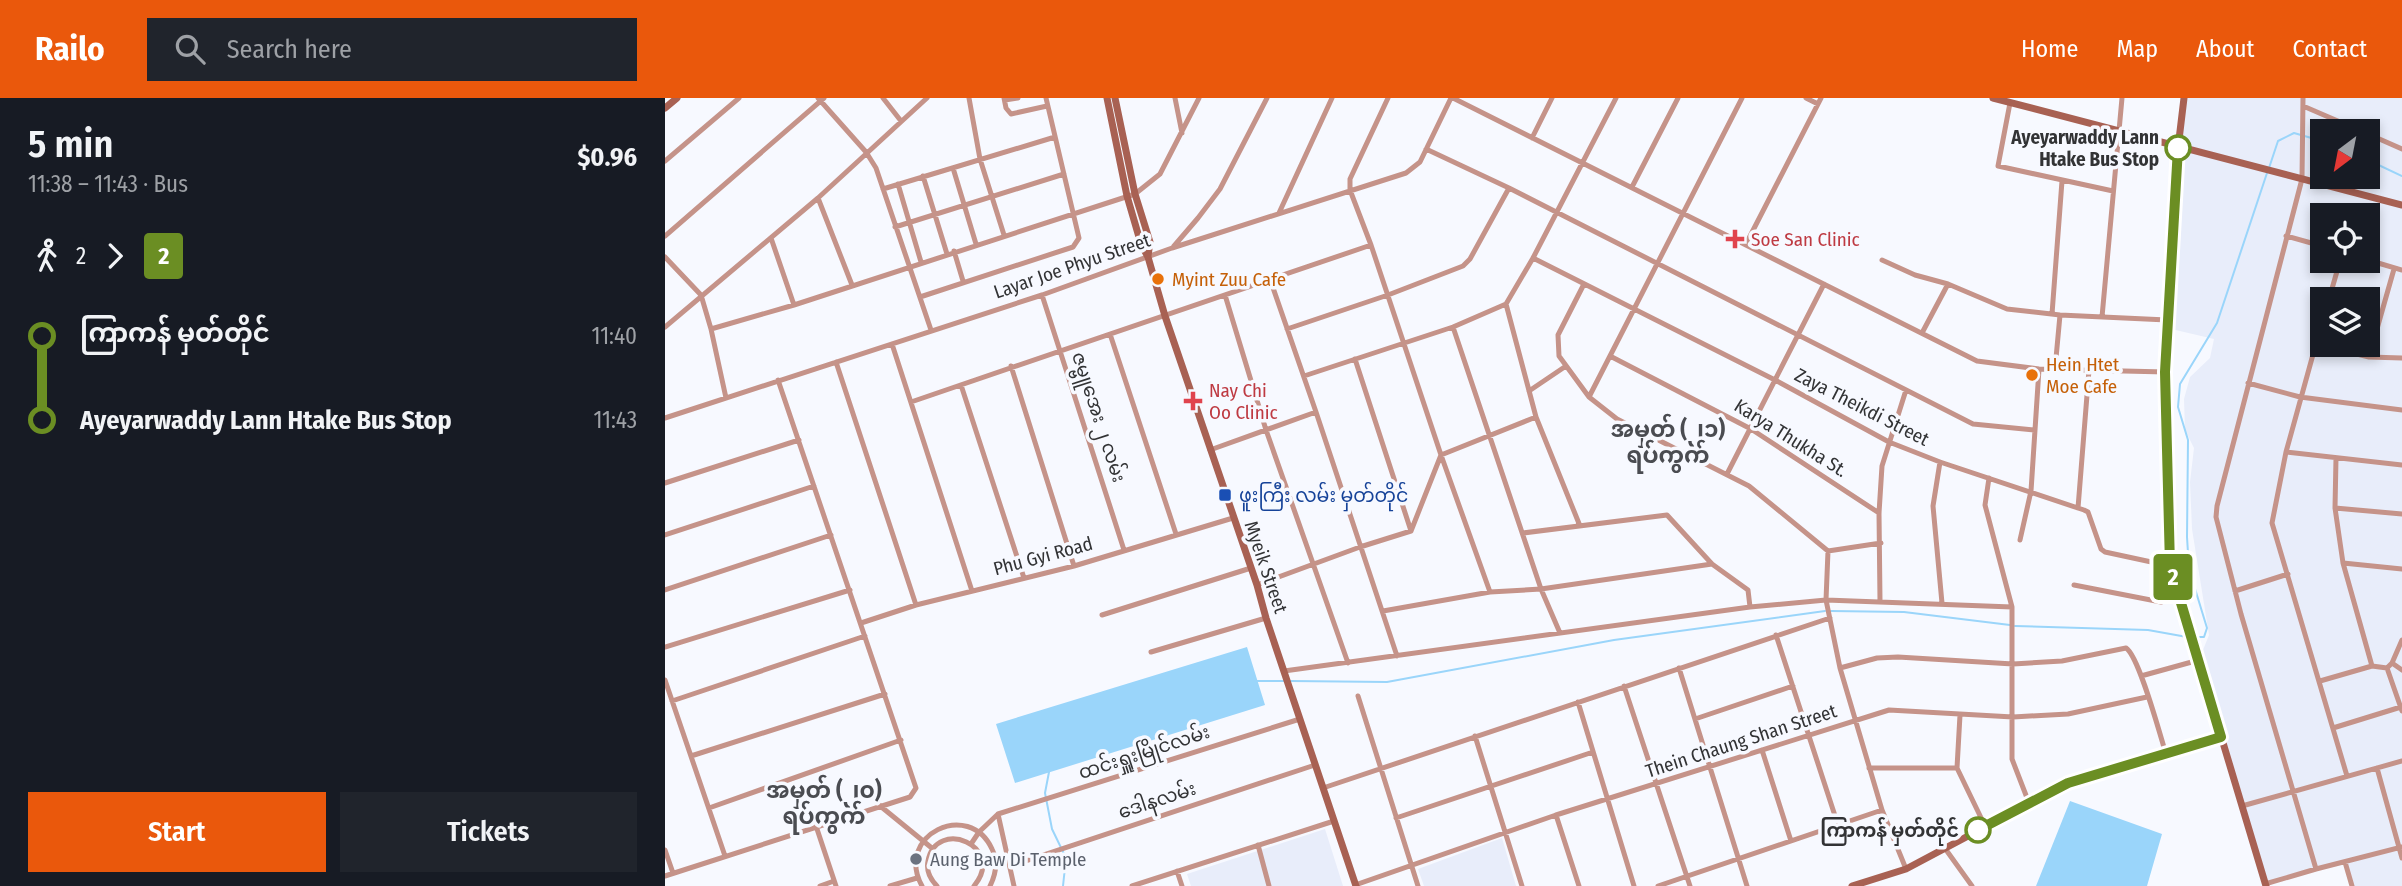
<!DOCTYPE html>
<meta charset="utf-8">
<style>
body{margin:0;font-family:"Fira Sans Condensed","Noto Sans Myanmar",sans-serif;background:#20242c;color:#f1f3f6;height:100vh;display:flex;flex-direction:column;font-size:26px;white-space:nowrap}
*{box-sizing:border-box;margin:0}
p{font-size:23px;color:#9ea1a6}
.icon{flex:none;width:38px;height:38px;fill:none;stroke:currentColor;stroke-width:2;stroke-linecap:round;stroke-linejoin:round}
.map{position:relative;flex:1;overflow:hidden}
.side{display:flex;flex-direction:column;background:#171b24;width:665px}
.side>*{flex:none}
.badge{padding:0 14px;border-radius:5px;font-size:24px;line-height:46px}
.needle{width:46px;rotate:212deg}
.tools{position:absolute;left:1645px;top:21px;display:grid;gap:14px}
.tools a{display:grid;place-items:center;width:70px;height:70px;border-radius:0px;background:#171b24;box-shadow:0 4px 10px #0003;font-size:35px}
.map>.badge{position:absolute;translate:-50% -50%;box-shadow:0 0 0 4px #fff}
.legs{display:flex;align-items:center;gap:10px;height:77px;padding:0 28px;font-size:23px}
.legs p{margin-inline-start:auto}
.headline{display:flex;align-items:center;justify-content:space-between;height:119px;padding:0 28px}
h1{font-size:38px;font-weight:600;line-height:52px}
.primary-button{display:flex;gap:14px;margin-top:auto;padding:14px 28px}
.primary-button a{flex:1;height:80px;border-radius:0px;background:#ea580c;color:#fff;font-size:28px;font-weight:600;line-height:80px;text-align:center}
.primary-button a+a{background:#20242c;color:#f1f3f6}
ul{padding:0 28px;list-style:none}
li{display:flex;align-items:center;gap:24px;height:84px;font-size:26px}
li i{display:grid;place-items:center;width:10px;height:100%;margin:0 9px;background:currentColor}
li i::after{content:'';width:18px;height:18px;margin:-9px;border:5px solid;border-radius:50%;background:#171b24}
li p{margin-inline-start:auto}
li:first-child i{background:linear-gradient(#0000 50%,currentColor 0)}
li:last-child i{background:linear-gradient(currentColor 50%,#0000 0)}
header{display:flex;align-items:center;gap:42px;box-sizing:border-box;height:98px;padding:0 35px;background:#ea580c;color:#fff}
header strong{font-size:33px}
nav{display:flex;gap:38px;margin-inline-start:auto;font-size:24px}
.search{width:490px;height:63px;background:#20242c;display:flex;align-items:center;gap:18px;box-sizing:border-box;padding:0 24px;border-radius:0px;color:#9ea1a6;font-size:26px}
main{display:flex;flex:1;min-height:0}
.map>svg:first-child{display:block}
.built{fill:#e8edfa;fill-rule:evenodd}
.water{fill:#9ad5fa}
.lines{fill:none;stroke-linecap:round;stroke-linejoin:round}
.stream{stroke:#9ad5fa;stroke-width:2}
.street{stroke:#c59389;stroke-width:5}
.secondary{stroke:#a86153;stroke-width:7}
.line-1-casing{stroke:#fff;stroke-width:16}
.line-1{stroke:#6b8e23;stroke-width:10}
.stop-1-dot{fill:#fff;stroke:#6b8e23;stroke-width:3.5}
.health-dot{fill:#e0444e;stroke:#f7f9ff;stroke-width:2.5}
.food-dot{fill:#e8710a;stroke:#f7f9ff;stroke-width:2.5}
.transit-dot{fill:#1a4fb4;stroke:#f7f9ff;stroke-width:2.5}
.worship-dot{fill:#6b7280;stroke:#f7f9ff;stroke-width:2.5}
.labels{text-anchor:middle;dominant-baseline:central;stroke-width:7;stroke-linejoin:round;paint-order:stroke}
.stop-label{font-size:19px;font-weight:bold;fill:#323335;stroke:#f7f9ff;text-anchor:end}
.health-label{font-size:19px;fill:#be3a42;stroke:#f7f9ff;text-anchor:start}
.street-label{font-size:19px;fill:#323335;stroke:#f7f9ff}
.food-label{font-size:19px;fill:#c56008;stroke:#f7f9ff;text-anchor:start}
.transit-label{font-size:19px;fill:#164399;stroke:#f7f9ff;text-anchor:start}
.worship-label{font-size:19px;fill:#5b616d;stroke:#f7f9ff;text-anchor:start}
.quarter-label{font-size:23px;font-weight:bold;fill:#4a4c51;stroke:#f7f9ff}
</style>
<header>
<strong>Railo</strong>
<div class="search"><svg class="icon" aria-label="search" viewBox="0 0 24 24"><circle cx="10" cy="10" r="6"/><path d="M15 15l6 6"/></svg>Search here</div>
<nav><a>Home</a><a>Map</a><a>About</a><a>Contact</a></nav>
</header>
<main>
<section class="side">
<div class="headline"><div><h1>5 min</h1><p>11:38 – 11:43 · Bus</p></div><b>$0.96</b></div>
<div class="legs"><svg class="icon" aria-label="walk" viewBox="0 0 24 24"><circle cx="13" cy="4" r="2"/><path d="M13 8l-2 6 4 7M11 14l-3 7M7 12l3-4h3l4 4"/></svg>2<svg class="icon" aria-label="forward" viewBox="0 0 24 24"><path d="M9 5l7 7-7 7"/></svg><b class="badge" style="background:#6b8e23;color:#fff">2</b></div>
<ul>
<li><i style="color:#6b8e23"></i><b>ကြာကန် မှတ်တိုင်</b><p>11:40</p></li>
<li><i style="color:#6b8e23"></i><b>Ayeyarwaddy Lann Htake Bus Stop</b><p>11:43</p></li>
</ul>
<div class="primary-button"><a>Start</a><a>Tickets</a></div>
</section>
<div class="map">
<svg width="1737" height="788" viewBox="0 0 1737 788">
<rect width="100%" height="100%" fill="#f7f9ff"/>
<!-- built -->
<path class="built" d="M1519,0H1737V788H1687L1680,764L1600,786L1534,562L1544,537L1527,431L1525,384L1529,350L1520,332L1519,301L1525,279L1545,260L1549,241L1502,230ZM1657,33H1703V79H1657ZM1657,117H1703V163H1657ZM1657,201H1703V247H1657Z
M660,731L678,788H526L522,776Z
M837,740L851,788H759L753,771Z"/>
<!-- water -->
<path class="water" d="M582,549L600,607L350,685L331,626Z
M1405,703L1497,736L1482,788H1371Z"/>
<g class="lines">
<!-- stream -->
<path class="stream" d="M1703,62L1737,78
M1604,70L1613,43L1629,35L1657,43
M1166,513L1239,514L1345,527
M1350,528L1483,532L1522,539
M1528,539H1539L1542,530L1524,471L1522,439L1523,342L1513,309L1515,286L1552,225L1602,75
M592,583H620
M626,583L722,584L949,542L1160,513
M384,674L380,695L387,731L401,760L398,788"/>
<!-- street -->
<path class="street" d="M153,0L201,54L211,70L266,232
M218,0L236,23
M304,0L315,61L339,137
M339,0L341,10L346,16L382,8
M510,0L517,35
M788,0L1312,263L1374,271L1501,274
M1141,0L1153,6
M1638,0L1637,81L1552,408L1551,419L1576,516L1651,771L1737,749
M340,2L353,0
M1345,5L1333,68L1448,93
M1638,8L1696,33
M1703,36L1737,51
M867,40L887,0
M761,51L844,90L1308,326L1370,332
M0,63L74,0
M288,70L311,146
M258,78L282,156
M233,86L256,164
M967,89L1013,0
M218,91L390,39
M153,100L187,187
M614,115L667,0
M230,129L399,76
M0,138L159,0
M1621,138L1657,148
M106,140L129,207
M1081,146L1156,0
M509,148L533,120L555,91L602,0
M289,153L298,183
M0,159L36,197L46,231L61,300
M868,160L1110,282L1224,344L1275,364L1419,412L1423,414L1436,451L1440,454L1505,468
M1217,162L1250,177L1283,186
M1703,162L1737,172
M919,186L893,237L894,258L924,299L952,321L1084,388L1163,453L1216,445
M377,197L459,452
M560,197L601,332L683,565
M255,199L408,149L414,140L381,0
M1664,201L1675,163
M841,206L871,319L915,428
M1387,216L1397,83
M1437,219L1457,0
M1657,224L1621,354L1607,425L1682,678
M0,229L153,100L262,0
M788,229L876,491L895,535
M46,231L129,207L470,96L495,76L534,0
M622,231L723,197L798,168L805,161L844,90
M1257,235L1283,186L1342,211L1395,217L1502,222
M445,236L511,436
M227,246L307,493
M1651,246L1704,259L1737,260
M945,258L1086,331L1214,415
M1704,259L1729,171
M690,261L746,433
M171,264L251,507
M346,268L409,468
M1390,271L1395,217
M639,278L788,229L841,206L868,160L951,0
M1583,285L1635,299L1737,312
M296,287L359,480
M864,293L901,268
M924,299L1077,0
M246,304L706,147
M651,314L732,558
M0,320L377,197L507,150L741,75L755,64L786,0
M545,352L651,314L605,181
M1621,354L1737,367
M1671,360L1670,410L1678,465L1707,568
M1275,364L1268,408L1277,505
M1062,376L1159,186
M1324,380L1320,407L1347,509V661L1364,705
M0,385L134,342
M1413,410L1424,272
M1670,410L1737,416
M858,435L1002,417L1047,466L1083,492L1085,509
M0,437L149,388
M1355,442L1366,393L1374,271
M1163,453L1161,502L1175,570L1217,712L1241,771
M1678,465L1737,471
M592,487L695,449L746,433L776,357L706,147L685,92V81L723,0
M1409,487L1496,504L1515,498
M0,492L166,437
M1570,493L1623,476
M825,494L776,357L871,319
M1215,503L1214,415L1217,368L1241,292
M718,513L825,494L876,491L1047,466
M437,517L586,470
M196,525L251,507L409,468L568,420
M1111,537L1173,727
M1737,542L1727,565L1722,570L1737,613
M0,549L185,492
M486,554L601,520
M1727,565L1737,572
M1014,570L1082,788
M1175,570L1212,560L1233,559L1348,566L1397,563L1461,550C1474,558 1495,637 1501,656
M619,573L1085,509L1161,502L1347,509
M1476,578L1534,562
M0,582L60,758
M1655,583L1707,568L1722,570
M959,588L1025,788
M693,598L753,788
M7,603L200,538
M913,604L969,788
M1295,617L1292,670L1320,728
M1030,621L1128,588
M1668,630L1736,609
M810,638L857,788
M1097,652L1126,743
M26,658L220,596
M1204,670H1292
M1712,670L1737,760
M658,690L1165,520
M214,707L268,751
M1577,708L1737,663
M44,710L236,642
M333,716L349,788
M891,717L914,788
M731,720L928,654
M151,728L171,788
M306,746L314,734L333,716L635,621
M593,747L604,788
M1279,749L1307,788
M0,752L8,775
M1680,764L1687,788
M345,768L650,667
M512,773L517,788
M0,778L245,699L251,690L113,282
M1600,786L1651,771
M690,787L891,717L1224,612L1348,619L1403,616L1482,599
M155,788L169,783
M225,788L252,780
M257,788C229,737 304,701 327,751C333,763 331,776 325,788
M272,788C265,781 261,773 263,763C271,719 342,748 309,788
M467,788L669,723
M993,788L1217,712"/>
<!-- secondary -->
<path class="secondary" d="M442,0L462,98L476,146L483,159L500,218L592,487L601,520L691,788
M450,0L470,96L485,144L483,158
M1328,0L1737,107
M1519,0L1513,50L1501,274L1505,468L1601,788
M0,10L12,0
M1187,788L1241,771L1403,685L1556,639"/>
</g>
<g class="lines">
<defs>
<path id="line-1" d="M1313,732L1403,685L1556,639L1505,468L1500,274L1513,50"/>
</defs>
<!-- line-1 casing -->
<use href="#line-1" class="line-1-casing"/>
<!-- line-1 -->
<use href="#line-1" class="line-1"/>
</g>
<!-- markers -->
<g class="stop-1-dot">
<circle cx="1513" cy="50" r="12"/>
<circle cx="1313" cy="732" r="12"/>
</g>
<g class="health-dot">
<path d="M1066.5 130.5h7v7h7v7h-7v7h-7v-7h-7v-7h7z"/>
<path d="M524.5 292.5h7v7h7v7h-7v7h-7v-7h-7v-7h7z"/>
</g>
<g class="food-dot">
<circle cx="493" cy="181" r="7"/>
<circle cx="1367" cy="277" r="7"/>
</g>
<rect class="transit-dot" x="553" y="390" width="14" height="14" rx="3.5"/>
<circle class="worship-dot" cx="251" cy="761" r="7"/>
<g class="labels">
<!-- stop labels -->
<g class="stop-label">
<text x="1494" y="39">Ayeyarwaddy Lann<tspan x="1494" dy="22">Htake Bus Stop</tspan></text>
<text x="1294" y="732">ကြာကန် မှတ်တိုင်</text>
</g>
<!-- health labels -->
<g class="health-label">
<text x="1086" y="141">Soe San Clinic</text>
<text x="544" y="292">Nay Chi<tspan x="544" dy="22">Oo Clinic</tspan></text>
</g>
<!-- street labels -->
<g class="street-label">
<text transform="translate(407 168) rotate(-19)">Layar Joe Phyu Street</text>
<text transform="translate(1197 309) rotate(27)">Zaya Theikdi Street</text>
<text transform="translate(434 319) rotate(72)">ဇမ္ဗူအေး ၂ လမ်း</text>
<text transform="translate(1126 340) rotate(32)">Karya Thukha St.</text>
<text transform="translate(378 458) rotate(-15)">Phu Gyi Road</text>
<text transform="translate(601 469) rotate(71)">Myeik Street</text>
<text transform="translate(1076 643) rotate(-18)">Thein Chaung Shan Street</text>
<text transform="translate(479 654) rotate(-18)">ထင်းရှူးမြိုင်လမ်း</text>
<text transform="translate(492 702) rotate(-18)">ဒေါနလမ်း</text>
</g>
<!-- food labels -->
<g class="food-label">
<text x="507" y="181">Myint Zuu Cafe</text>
<text x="1381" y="266">Hein Htet<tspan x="1381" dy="22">Moe Cafe</tspan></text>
</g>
<!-- transit labels -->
<g class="transit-label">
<text x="574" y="397">ဖူးကြီး လမ်း မှတ်တိုင်</text>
</g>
<!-- worship labels -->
<g class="worship-label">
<text x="265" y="761">Aung Baw Di Temple</text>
</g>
<!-- quarter labels -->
<g class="quarter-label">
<text x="1003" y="331">အမှတ် (၂၁)<tspan x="1003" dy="26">ရပ်ကွက်</tspan></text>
<text x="159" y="692">အမှတ် (၂၀)<tspan x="159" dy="26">ရပ်ကွက်</tspan></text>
</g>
</g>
</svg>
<div class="tools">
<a><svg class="needle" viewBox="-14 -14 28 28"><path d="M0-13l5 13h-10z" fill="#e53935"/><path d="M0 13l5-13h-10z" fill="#9ea1a6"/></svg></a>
<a><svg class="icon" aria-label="locate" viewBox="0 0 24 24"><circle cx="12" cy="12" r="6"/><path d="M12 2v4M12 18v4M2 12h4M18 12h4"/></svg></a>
<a><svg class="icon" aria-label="layers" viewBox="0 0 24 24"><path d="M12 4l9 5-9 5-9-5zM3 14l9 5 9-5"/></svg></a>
</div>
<b class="badge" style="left:1508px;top:479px;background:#6b8e23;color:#fff">2</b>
</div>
</main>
